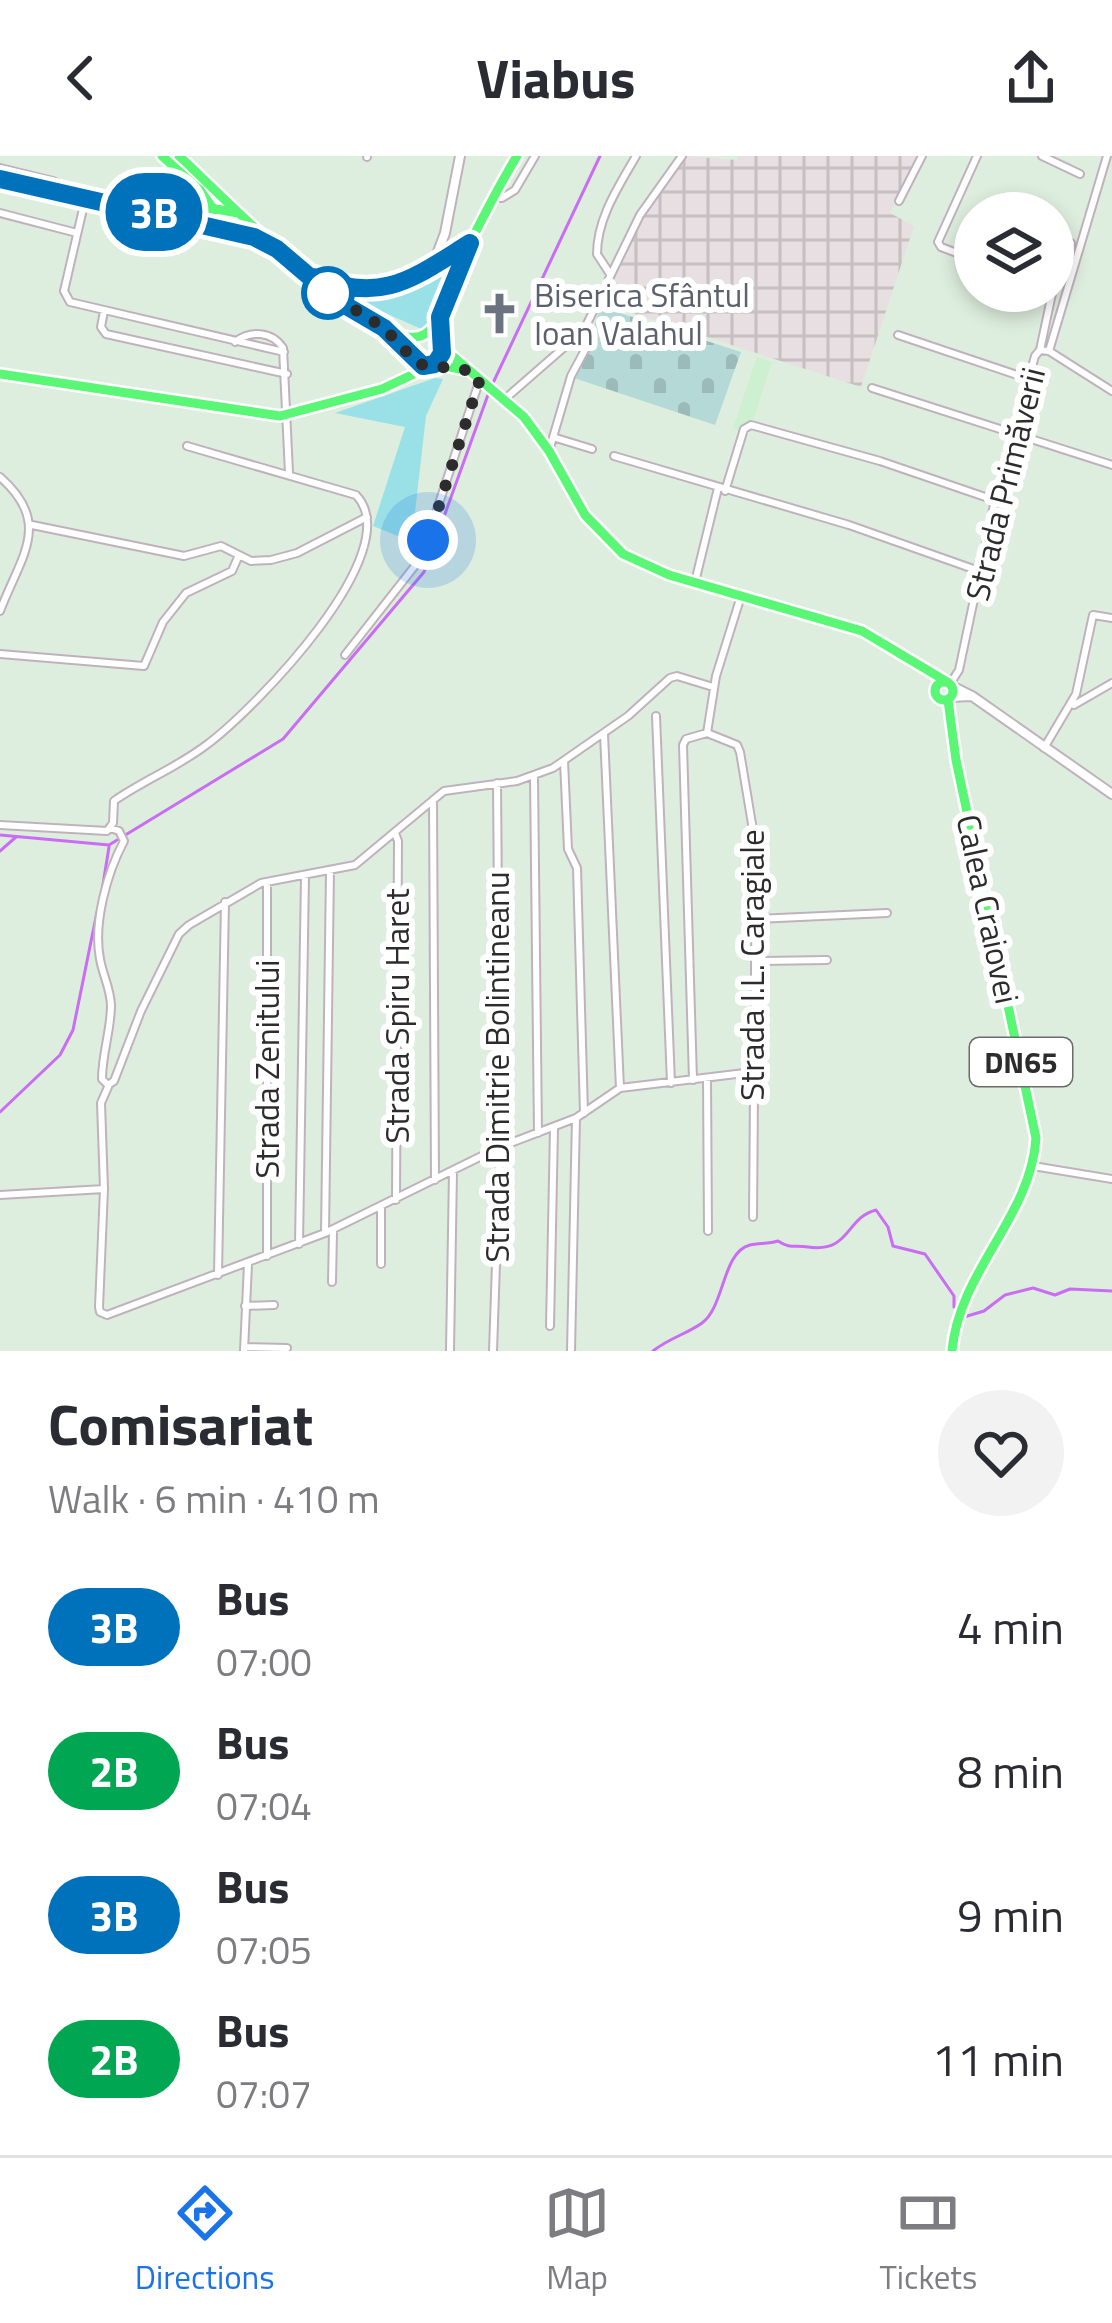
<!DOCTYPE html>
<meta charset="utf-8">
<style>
body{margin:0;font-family:"Titillium Web",sans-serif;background:#f2f2f3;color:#2b2b33;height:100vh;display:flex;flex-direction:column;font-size:45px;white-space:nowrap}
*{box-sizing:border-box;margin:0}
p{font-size:39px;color:#7c7c81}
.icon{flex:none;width:66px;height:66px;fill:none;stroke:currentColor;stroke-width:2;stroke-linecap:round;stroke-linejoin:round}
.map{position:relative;height:1195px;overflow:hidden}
.drawer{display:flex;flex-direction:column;background:#fff;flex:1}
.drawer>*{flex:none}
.badge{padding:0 24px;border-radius:39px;font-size:42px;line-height:78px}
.buttons{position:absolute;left:954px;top:36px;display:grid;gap:24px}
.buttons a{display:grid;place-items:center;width:120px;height:120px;border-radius:50%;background:#fff;box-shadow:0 6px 18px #0003;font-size:60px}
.you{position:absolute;width:60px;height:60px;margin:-30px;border:9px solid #fff;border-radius:50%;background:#1a73e8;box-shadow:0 0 0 18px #1a73e833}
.map>.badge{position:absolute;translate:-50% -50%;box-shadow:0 0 0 6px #fff}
.round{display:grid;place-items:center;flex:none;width:126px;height:126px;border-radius:63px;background:#f2f2f3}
.summary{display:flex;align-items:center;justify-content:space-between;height:204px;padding:0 48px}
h1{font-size:57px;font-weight:700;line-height:90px}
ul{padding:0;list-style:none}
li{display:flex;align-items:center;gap:36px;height:144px;padding:0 48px}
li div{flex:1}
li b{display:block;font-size:45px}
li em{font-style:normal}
li .badge{min-width:132px;font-weight:700;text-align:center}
header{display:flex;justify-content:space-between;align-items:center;height:156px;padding:0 48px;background:#fff;font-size:54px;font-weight:700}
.tab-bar{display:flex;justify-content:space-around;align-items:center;height:168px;border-top:3px solid #e1e1e2;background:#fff;font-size:33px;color:#7c7c81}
.tab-bar a{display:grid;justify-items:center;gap:6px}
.tab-bar .on{color:#1a73e8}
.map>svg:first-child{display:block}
.industrial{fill:url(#industrial-grid)}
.education{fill:#cdf0d0}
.grass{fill:#99e1e7}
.cemetery{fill:url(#cemetery-stones)}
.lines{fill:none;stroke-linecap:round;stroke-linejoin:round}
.stream{stroke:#c96df4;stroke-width:3}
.street-casing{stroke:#c0b2bd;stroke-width:10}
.secondary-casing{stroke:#c0b2bd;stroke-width:12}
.primary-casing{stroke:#fff;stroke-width:14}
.street{stroke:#fff;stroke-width:6}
.secondary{stroke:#fff;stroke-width:8}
.primary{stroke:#5af776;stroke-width:9}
.line-casing{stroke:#fff;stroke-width:27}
.line{stroke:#0072bc;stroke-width:18}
.walk{stroke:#2c2c2c;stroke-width:12;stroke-dasharray:0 21.6}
.stop-dot{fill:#fff;stroke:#0072bc;stroke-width:6}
.labels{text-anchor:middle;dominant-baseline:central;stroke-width:12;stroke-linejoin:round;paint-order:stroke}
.shield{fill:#fff;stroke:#6b6b6b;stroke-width:3}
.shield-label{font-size:30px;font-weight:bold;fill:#2c2c2c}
.worship-label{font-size:33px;fill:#5b616d;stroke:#fff;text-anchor:start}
.street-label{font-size:33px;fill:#2c2c2c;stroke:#fff}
</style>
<header><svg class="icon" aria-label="back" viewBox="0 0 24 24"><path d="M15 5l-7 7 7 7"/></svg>Viabus<svg class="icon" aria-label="share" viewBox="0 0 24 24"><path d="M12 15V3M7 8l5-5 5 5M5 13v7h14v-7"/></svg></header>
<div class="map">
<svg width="1112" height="1195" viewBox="0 0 1112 1195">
<defs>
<pattern id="industrial-grid" width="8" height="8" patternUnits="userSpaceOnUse" patternTransform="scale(3)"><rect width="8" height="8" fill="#e7dfe1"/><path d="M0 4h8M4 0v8" fill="none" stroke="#c6c0c1"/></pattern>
<pattern id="cemetery-stones" width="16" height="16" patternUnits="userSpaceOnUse" patternTransform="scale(3)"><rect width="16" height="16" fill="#b4d9d6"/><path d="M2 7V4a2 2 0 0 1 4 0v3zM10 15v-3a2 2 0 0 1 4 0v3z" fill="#9bbab8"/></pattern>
</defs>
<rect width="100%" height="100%" fill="#deeede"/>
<!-- industrial -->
<path class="industrial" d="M687,0L737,4V0H918L890,57L914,70L861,231L602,147L639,66Z"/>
<!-- education -->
<path class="education" d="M757,201L772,206L752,268L745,267L741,275L733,272Z"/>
<!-- grass -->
<path class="grass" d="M445,109L452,114L428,169L421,173L341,137C392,137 399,141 445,109Z
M435,222L443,223L426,260L415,356L417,378L428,384L425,391L373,370L405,271L335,257Z"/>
<!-- cemetery -->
<path class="cemetery" d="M601,151L741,196L715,269L574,222Z"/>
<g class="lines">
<!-- stream -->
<path class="stream" d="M493,227L600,0
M0,679L109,689L283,583L424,416L489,236
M0,695L16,681
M101,741L109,691
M0,956L60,899L73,874L97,756
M964,1161L984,1155L1005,1139L1033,1132L1055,1139L1070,1133L1112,1135
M653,1195C669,1182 687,1178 702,1167C725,1150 722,1096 750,1089C759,1087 769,1088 778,1085C790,1093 795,1089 808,1091C851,1097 845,1062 876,1054L888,1071L893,1090L925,1098L954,1140V1151"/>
<defs>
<path id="street" d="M367,0V1
M1042,0L1080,18
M86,40L64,135L70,146L284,196
M495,41L502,42L515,34L535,0
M899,45L922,0
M0,57L77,77
M975,104L941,91L938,86L977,0
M610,118L597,98C597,62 619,30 636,0
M1054,134L1071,87
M104,155L101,171L106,178L287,218
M898,179L1029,223
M235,186C250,174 272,175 283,192L289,317
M1040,194L1053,133
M1049,195L1112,235
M872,232L1112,309
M506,242L584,174L640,59L682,0
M556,282L592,293
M549,295L571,220L586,192L577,183
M614,300L849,369L982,416
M0,321C53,367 21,400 0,455
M725,335L744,273L751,269L880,305L994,344
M32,369L184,400L221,390L251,405L271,404L297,397L367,361
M695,426L718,332
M741,440L716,520L707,577L737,589L740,596L756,692L753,1061
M0,498L144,510L163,466L186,437L232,415L239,399
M345,499L421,402L480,223
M950,528L959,514L995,344L1035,200L1040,194L1049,195L1107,0
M1074,549L1112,527
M656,560L671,927
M604,578L620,932
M1044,592L1076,538L1093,459L1112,462
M564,605L568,693L577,712L584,957
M534,621L538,977
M433,644L435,1024
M0,669L107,675L113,667L114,645C144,624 180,610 209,587C253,554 410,395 356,339L187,290
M111,672L119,675L124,685C107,717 93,767 100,803C103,820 110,831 111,849C111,874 102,898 102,923L108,929L114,925L141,855L179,778L189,769L261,727L355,709L444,635L517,625L553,612L628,560L670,522L677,520L713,531
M395,677L398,685L396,1044
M756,763L887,757
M757,805L827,804
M707,922L708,1075
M693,924L683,589L686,583L707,577
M108,931L101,947L104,1033L99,1151L100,1156L107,1159L325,1077L500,991L576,962L620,932L753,916
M1033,1010L1112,1023
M0,1039L104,1033
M325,1077L330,715
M299,1088L305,720
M267,1100V726
M381,1108V1052
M218,1119L225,746
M332,1126L333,1075
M245,1150L274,1149
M550,1170L554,972
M244,1191L287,1192
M244,1195L248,1108
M450,1195L453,1015
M493,1195L500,991L497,627
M571,1195L576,962"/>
<path id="secondary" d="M0,13L53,26L72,36
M0,23L213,70
M433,109L445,77L460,0
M952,530L972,540L1112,638
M951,541L971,540"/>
<path id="primary" d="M162,0L200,34L214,54
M179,0C214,31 380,206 425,178C450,162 457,114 469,89C484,59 500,28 517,0
M238,57L216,53L211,57L210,66C223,77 251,80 269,88
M191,61L199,53L201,39
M313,121C382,148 411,124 468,88
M440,161L443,192L524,261L549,295L585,359L623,398L669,419L862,475L949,527
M388,176L415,206L427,210
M0,218L280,260L382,233L435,208L465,214
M935 535a9 9 0 1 1 18 0a9 9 0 1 1-18 0Z
M948,544L956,604L1036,982C1031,1061 959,1115 952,1195"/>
</defs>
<!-- street casing -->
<use href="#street" class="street-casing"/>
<!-- secondary casing -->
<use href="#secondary" class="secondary-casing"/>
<!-- primary casing -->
<use href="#primary" class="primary-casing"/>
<!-- street -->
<use href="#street" class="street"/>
<!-- secondary -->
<use href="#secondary" class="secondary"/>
<!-- primary -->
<use href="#primary" class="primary"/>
</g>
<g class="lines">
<defs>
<path id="line" d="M0,23L254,81L277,93L338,145L384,172L423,210L435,208L442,197L440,161L470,87C412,123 383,148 313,121"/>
</defs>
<!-- line casing -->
<use href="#line" class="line-casing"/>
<!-- line -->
<use href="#line" class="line"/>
<!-- walk -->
<path class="walk" d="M328,137L324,134L384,172L418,208L465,214L480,223L428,384"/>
</g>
<!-- icons -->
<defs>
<symbol id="church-bare" viewBox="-9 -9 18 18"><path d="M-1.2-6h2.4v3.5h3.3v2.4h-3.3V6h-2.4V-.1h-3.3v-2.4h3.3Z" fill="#6b7280" stroke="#fff" stroke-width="2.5" paint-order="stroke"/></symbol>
</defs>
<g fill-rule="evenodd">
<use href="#church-bare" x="470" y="128" width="59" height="59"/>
</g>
<!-- markers -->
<circle class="stop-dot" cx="328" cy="137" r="24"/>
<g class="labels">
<!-- shield labels -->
<rect class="shield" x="970" y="882" width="102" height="48" rx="9"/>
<g class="shield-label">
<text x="1021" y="906">DN65</text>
</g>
<!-- worship labels -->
<g class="worship-label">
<text x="534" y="139">Biserica Sfântul<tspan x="534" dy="38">Ioan Valahul</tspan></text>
</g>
<!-- street labels -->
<g class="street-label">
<text transform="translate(1005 328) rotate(-76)">Strada Primăverii</text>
<text transform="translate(988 753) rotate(78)">Calea Craiovei</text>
<text transform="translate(752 809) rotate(-90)">Strada I.L. Caragiale</text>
<text transform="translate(397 860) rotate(-90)">Strada Spiru Haret</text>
<text transform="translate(497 911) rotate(-90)">Strada Dimitrie Bolintineanu</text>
<text transform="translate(267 913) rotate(-90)">Strada Zenitului</text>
</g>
</g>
</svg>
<div class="buttons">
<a><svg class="icon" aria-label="layers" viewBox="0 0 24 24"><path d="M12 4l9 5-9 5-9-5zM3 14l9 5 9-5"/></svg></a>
</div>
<div class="you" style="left:428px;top:384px"></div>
<b class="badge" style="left:154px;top:56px;background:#0072bc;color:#fff">3B</b>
</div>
<section class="drawer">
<div class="summary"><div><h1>Comisariat</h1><p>Walk · 6 min · 410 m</p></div><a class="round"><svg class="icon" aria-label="heart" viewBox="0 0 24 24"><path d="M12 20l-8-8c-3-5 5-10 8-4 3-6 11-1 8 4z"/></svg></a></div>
<ul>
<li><span class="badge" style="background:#0072bc;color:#fff">3B</span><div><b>Bus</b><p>07:00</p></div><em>4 min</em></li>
<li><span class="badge" style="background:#00a651;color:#fff">2B</span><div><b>Bus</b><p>07:04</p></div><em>8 min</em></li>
<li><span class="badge" style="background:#0072bc;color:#fff">3B</span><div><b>Bus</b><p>07:05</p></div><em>9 min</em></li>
<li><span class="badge" style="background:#00a651;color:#fff">2B</span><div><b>Bus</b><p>07:07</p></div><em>11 min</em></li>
</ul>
</section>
<nav class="tab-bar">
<a class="on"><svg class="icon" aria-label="directions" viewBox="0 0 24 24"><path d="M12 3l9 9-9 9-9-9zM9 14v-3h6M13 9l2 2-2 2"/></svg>Directions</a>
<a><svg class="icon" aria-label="map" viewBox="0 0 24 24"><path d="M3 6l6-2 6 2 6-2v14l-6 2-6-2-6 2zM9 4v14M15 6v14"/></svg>Map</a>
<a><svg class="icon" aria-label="tickets" viewBox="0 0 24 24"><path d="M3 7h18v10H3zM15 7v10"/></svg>Tickets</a>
</nav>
